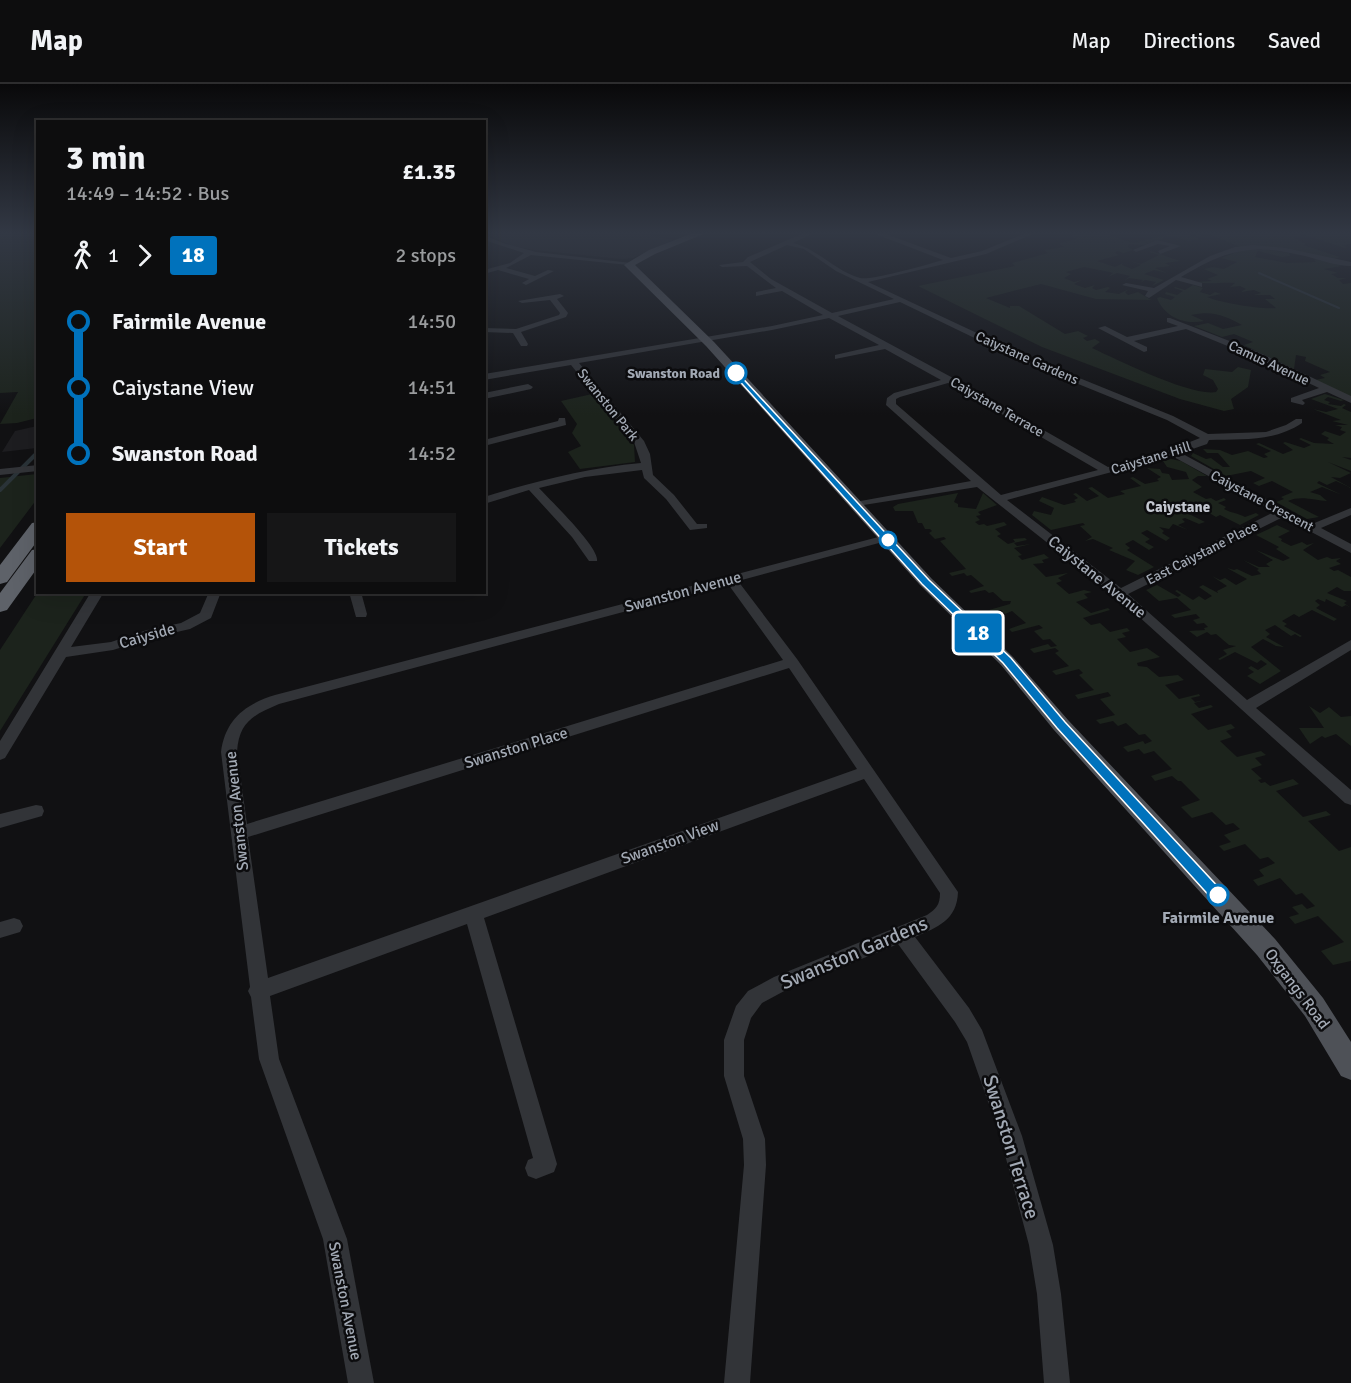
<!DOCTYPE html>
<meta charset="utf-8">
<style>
body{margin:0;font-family:Signika,sans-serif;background:#161617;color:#f1f3f6;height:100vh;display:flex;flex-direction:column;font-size:22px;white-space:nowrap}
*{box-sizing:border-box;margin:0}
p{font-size:20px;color:#9a9c9e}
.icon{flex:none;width:33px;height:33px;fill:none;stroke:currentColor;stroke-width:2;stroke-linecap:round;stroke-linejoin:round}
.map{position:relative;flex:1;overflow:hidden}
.drawer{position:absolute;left:36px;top:36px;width:450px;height:474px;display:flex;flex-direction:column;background:#0d0d0e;border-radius:0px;box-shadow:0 6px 24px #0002,0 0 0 2px #2d2d2e}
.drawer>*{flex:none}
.badge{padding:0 12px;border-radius:4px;font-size:21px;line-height:39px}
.map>.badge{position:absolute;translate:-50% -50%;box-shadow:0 0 0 3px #fff}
.legs{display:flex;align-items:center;gap:9px;height:66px;padding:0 30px;font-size:20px}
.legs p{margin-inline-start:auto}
.summary{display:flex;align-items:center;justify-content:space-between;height:102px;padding:0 30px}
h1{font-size:33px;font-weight:800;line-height:45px}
.cta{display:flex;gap:12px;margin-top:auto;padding:12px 30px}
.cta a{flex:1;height:69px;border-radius:0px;background:#b45309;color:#fff;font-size:24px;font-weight:800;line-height:69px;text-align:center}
.cta a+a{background:#161617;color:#f1f3f6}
ul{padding:0 30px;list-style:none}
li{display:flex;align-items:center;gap:21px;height:66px;font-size:22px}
li i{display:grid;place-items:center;width:9px;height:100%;margin:0 8px;background:currentColor}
li i::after{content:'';width:15px;height:15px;margin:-8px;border:4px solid;border-radius:50%;background:#0d0d0e}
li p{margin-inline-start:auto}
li:first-child i{background:linear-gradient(#0000 50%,currentColor 0)}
li:last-child i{background:linear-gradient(currentColor 50%,#0000 0)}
header{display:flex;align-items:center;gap:36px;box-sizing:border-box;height:84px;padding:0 30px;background:#0d0d0e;border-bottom:2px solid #2d2d2e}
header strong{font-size:28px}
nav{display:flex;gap:33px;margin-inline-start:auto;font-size:21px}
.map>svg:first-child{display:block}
.built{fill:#1d1d20}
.green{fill:#1c231c}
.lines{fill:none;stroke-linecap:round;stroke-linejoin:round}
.stream-far2{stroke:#2a3338;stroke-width:2}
.stream-far1{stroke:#2a3338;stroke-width:3}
.stream{stroke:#2a3338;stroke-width:4}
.minor{fill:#323438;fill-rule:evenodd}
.major{fill:#4e5157;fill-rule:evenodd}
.highway{fill:#5e6269;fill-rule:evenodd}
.line-1{fill:#0072bc;stroke:#fff;stroke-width:1.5}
.stop-1-dot{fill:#fff;stroke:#0072bc;stroke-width:3}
.labels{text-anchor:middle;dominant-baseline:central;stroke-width:5;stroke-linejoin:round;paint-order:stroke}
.far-street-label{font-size:14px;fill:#a2a9b4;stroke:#0c0c0e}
.far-stop-label{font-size:14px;font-weight:bold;fill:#a2a9b4;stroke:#0c0c0e;text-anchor:end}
.far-neighbourhood-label{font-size:15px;font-weight:bold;fill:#c3c7d0;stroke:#0c0c0e}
.street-label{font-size:16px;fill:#a2a9b4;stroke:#0c0c0e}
.stop-label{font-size:16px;font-weight:bold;fill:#a2a9b4;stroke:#0c0c0e}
.near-street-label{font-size:20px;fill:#a2a9b4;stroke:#0c0c0e}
</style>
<header>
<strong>Map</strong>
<nav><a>Map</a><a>Directions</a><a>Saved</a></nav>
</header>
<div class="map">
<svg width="1351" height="1299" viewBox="0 0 1351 1299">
<rect width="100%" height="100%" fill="#111113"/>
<!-- built -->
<path class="built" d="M488,149H640L673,156L633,174L621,175L534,166L513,162L494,154Z
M37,342V364L2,368L15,347Z"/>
<!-- green -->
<path class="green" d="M0,149H37V334L17,339L0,340L18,308L0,309Z
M1078,149H1102L1133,159L1177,149H1185L1199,155L1189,157L1171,152L1143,161L1129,160L1128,163L1133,166L1124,169L1117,167L1115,169L1119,171L1097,177L1115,183L1123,179L1122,181L1132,185L1141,181L1130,177L1141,180L1159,171L1149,168L1151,167L1180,177L1165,179L1170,182L1155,184L1167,189L1154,186L1144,190L1164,196L1152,202L1156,198L1145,196L1140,199L1143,196L1129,194L1124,197L1130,192L1117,189L1108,193L1113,189L1100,186L1094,189L1099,186L1084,183L1066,188L1071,190L1064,194L1074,198L1082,196L1074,200L1085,204L1095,201L1092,204L1096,206L1108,203L1110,204L1105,208L1119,210L1129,205L1125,208L1128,211L1138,208L1151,216L1096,215L1041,200L986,214L1010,224V222H1019L1065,250L1078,247L1088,252L1083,254L1087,257L1095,255L1100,258L1092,264C1118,276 1192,313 1216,308L1218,305L1213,296L1203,291L1205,285L1232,288L1238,283L1251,286L1248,303L1231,315L1234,325L1224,327L1180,315L1042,263L918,202L1015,182L1012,179L1048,169L1044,166L1064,163L1058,159L1078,155L1070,152Z
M1188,149H1351V160L1342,161L1347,163L1345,164L1305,151L1292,153L1306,160L1303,161L1340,173L1332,176L1289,166L1240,163L1209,150H1200L1202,153Z
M1242,166H1269L1289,169L1290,172L1282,173L1258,167L1255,173L1287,179L1316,178L1314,176L1316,175L1342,182L1324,185L1338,189L1331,190L1338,194H1347L1339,196L1343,200L1351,199V313L1315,296L1325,294L1320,291L1330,288L1305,277L1306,273L1296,271L1294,285L1244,261L1253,258L1234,250L1222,253L1194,242L1208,239L1223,245L1242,241C1225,232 1214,226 1191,231L1204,237C1185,241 1165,234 1157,214L1160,213L1171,216L1175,213L1165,210L1166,208L1177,211L1183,207L1174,204L1175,203L1185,206L1193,201L1203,204L1200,208L1210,211L1215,208L1221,210L1207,213C1217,218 1263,226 1276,224L1265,215H1275L1270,211H1254L1261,209L1254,206L1240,208L1246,205L1240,202L1230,203L1235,199C1221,198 1210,201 1196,198L1212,197L1207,195L1218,191L1204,185L1213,183L1224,185L1237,178L1221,174Z
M592,310L634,361L635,378L580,385L568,368L581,362L572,349L577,340L561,317Z
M1325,310L1344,316L1341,317L1328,313L1324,316L1330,318L1328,320L1341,322L1344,320L1346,321L1342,324L1351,328V374L1342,373L1351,376V387L1328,378L1351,389L1340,394L1331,393L1351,404L1336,397L1327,401L1319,397L1317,399L1342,411L1322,403L1310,408L1320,411L1327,417C1316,417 1301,411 1288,417L1319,433L1307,435L1276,418L1284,415L1281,413L1293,408L1272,397L1259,402L1253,399L1265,394L1251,387L1226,392L1191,372L1193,369L1206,375L1211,374L1223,383H1230L1218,369H1207L1203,365L1220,366L1232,371L1248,367L1264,374L1268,373L1264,370L1271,367L1256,360L1259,359L1283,370L1293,366L1283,359L1285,358L1304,364L1311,361L1299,355L1301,354L1314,359L1334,360L1327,356L1329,354L1321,350L1325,347L1340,352L1346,348L1340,346L1342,343L1335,341H1348L1332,337L1341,336L1313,325L1326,328L1338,325L1311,315Z
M1171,375L1181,377L1207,392H1198L1192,396L1202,403L1193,408L1206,415L1211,414L1216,417L1224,414L1226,416L1218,419L1226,423L1224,425C1231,429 1238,429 1245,433L1256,429L1259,431L1240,441L1220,431L1216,433L1201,424L1189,430L1205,438L1199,440L1185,434L1182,435L1185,438L1178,441L1188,446L1173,440L1169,445L1159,443L1164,447L1162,449L1170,454L1166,457L1147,446L1141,449L1150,455L1145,458L1154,463L1149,466L1133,456L1125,460L1130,464L1127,466L1154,483L1138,491L1126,486L1135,477L1109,466L1113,464L1093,455L1085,457L1092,453L1080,442L1085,441L1083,439L1051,446L1032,431L1034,427L1051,431L1054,424L1039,417L1042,413L1064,421L1076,418L1074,416L1078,414L1073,410L1076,409L1087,417L1099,412L1088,404L1092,403L1108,414L1125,410L1120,407L1141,402L1130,394L1133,393L1145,400L1159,397L1157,395L1161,393L1147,384L1160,385L1162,389L1169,390L1172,396L1189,395L1186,388L1167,383L1163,377Z
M37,390V415L0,464V394Z
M958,409L954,418L958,420V423L976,425L983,409L997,421L978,428L981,431L976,432L980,436L975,438L979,441L984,440L987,442L1004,438L1007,441L995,445L1001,450L997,452L1008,460L1015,458L1013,455L1025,454L1027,456L1014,459L1017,462L1031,460L1014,464L1022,471L1018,472L1022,476L1044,470L1049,474L1042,476L1044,479L1033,480L1046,493L1068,489L1058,494L1062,497L1056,499L1069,510L1084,506L1092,508L1084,510L1088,514L1076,518L1091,529L1108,524L1110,526L1083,534L1091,541L1100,539L1110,548L1127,544L1130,547L1122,549L1126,553L1117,555L1130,568L1147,564L1160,573L1137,579L1138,582L1147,583L1159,593L1178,591L1184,596L1165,601L1179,615L1199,610L1200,612L1191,614L1195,618L1205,616L1194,619L1199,624L1211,621L1213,623L1191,630L1208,646L1231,640L1235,644L1226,647L1232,653L1220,657L1237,673L1261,667L1266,671L1255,674L1262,681L1251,685L1262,695L1258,696L1261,699L1265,698L1270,702L1293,695L1299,700L1276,707L1303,733L1326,727L1331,731L1308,737L1339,767L1351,763V877L1333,881L1321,867L1344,858L1318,832L1295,840L1289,833L1299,830L1292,823L1302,820L1307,825L1315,822L1302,809L1296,811L1280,794L1258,802L1253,796L1264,792L1259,786L1275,779L1268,773L1260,775L1245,760L1224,767L1219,762L1231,758L1224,751L1240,745L1233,739L1226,741L1212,728L1192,734L1181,723L1200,716L1181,697H1178L1172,692L1155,697L1151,692L1172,685L1154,667L1144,670L1139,665L1128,668L1123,663L1143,657L1145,660L1152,657L1145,650L1139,651L1126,639L1118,642L1113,637L1100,640L1096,636L1115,631L1100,615L1111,612L1108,608L1078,615L1075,611L1094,606L1079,591L1083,589L1079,585L1056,591L1052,587L1069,582L1055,569L1059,567L1055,564L1034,569L1030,565L1048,560L1051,563L1057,562L1050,555L1043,556L1034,547L1043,544L1039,541L1012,548L1009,545L1026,539L1012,527L1005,530L1001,526L992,528L989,526L1010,520L1011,517H1003L993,508L989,509L985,506L971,509L969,507L984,502L971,491L967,492L964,489L952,492L949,489L966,485L940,457L946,455L944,453L935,455L929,449L932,447L930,445H925L922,439H918L913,427H895L893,423L898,420Z
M1277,441L1290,447L1278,453L1282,455L1281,457L1291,462L1302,458L1307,461L1314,459L1303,466L1318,476L1327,473L1332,475L1341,474L1336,477L1341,480L1329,484L1334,487L1338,486L1351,493V507H1344L1337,503L1327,509L1347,517L1344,519L1351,524L1346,521L1342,523L1326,515L1325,518L1318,515L1315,517L1320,521L1316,524L1337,535L1334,537L1312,526L1299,533L1294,530L1282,537L1287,540L1284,542L1302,552L1300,553L1295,550L1291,552L1275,541L1265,546L1270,550L1266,553L1284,563L1276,562L1263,555L1251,563L1281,587L1260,600L1247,592L1254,588L1248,584L1251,582L1258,586L1267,580L1261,576L1257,579L1235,568L1220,576L1218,575L1227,570L1223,566L1236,562L1229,561L1216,550L1211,551L1207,548L1197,553L1189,547L1205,546L1204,544L1208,543L1204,539L1197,540L1193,536L1200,534L1196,530L1175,534L1171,531L1191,526L1177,514L1159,517L1146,506L1157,501L1178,513L1181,511L1175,507L1177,506L1193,516L1199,512L1205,516L1212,512L1199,503L1203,501L1218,509L1217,507L1227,502L1212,492L1220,496L1225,494L1236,501L1247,495L1227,484L1234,486L1237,485L1252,492L1261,490L1257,486L1259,485L1243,476L1259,483H1270L1266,480L1273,476L1256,466L1283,477L1290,474L1276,465L1279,463L1256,451Z
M38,508L86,509L0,647V566Z
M1309,622L1320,629L1329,623L1341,633L1351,632V662L1336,650L1325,654L1322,652L1310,660L1299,644H1324Z"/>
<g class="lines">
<!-- stream-far2 -->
<path class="stream-far2" d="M1259,189L1339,224"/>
<!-- stream-far1 -->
<path class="stream-far1" d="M34,373L38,369"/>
<!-- stream -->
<path class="stream" d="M0,406L35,371"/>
<!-- minor -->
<path class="minor" d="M804,149H814L793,159C818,165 835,187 860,194C871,197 929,180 943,176L873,149H883L951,174L982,167L1026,149H1035L986,170L868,198L1030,274L1173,332L1208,350L1266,348L1286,341L1296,335H1302V339C1274,358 1242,355 1209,356L1207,360L1181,369L1312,440L1351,424V431L1321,444L1351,460V469L1283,433L1128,510L1247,616L1351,556V566L1256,624L1351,706V721L1345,719L1126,521L977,403L851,423L849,421L855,418L971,397L886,321L887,314L894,309L941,296L885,265L835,275V271L879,261L829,234L772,246L579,279L644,357L650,370L653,391L674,411L697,440H707V444L690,446L666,415L644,394L642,386L585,393L539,404C550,416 600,464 597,477H589L572,453L529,406L484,420V413C536,397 587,384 641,379L634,358L571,281L484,296V290L772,242L823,231L782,207L756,212V208L776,204L747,182L722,183L719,181L743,178L748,173ZM787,161L804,165L836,187L894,215L832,229L771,195L750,178ZM900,218L1024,278L1167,336L1200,354L1162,369L1108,383L953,294L838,232ZM948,299L1098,386L1001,411L896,320V315L900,313ZM1172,372L1274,428L1121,504L1007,416Z
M484,151L503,159L536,168L631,179L628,181L531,171L506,184L535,192L548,186L554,187L526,201L522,199L529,195L498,186L484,190V186L510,179L524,169L484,156Z
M1157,156L1181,162L1160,170L1158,167L1170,162L1158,160L1136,168L1133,166Z
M1253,161L1285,164L1351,178V182C1336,182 1320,176 1305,172C1251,159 1228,165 1181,193L1202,199V203L1176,196L1149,214L1145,212L1148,207L1122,201L1126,199L1154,204L1210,172L1235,163Z
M560,210L564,212L557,215L568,229L566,233L521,248L528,260L527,262H521L513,249L484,248V244L516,245L559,231L560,229L550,216L522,219L518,217Z
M1170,234L1258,268L1351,312V319L1327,308L1302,316L1305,319L1303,321L1291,318V314L1319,304L1252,272L1186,245L1134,257L1147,263V267L1144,268L1098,244L1105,242L1127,253L1178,242L1167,238V234Z
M528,300L533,303L531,305L484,315V309Z
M559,334H565L566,341L484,362V356L558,337Z
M38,381V387L0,391V385Z
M886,451L892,454L890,456L738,497L797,575L958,808C957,836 938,843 915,853L969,924L982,946L1022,1052L1053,1161L1061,1210L1070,1299H1044L1037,1210L1029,1161L1000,1052L967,958L955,938L898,860L788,905L762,919L751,934L744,956V992L765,1055L766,1081L750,1299H724L744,1081L743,1055L724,992V956L736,922L748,907L774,893L927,831C936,825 940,821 940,809L864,695L484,834L557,1080L554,1088L536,1095L528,1092L525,1084L528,1076L533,1074L467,840L270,912L279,975L347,1155L374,1299H348L323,1155L259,975L251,913L248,907L250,903L221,668C225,636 245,620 275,611ZM728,500L783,576L247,740L237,668C239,638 253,631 279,620ZM789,584L857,685L268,894L248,753Z
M91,508H104L71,563L111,558L147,546L181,539L200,529L209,508H221L211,534L190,545L155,553L113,566L66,573L5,674L0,676V657Z
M349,508H361L367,530L366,533H356Z
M36,721L42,722L44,727L42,732L0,744V730Z
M14,834L20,836L23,842L20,848L0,854V838Z"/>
<!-- major -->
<path class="major" d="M693,149H706L655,170L635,181L714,258L932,495L1013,573L1068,636L1275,855L1323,914L1351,958V996L1341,992L1305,932L1257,871L1054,646L1001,581L920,501L706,262L624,181L649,166Z"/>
<!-- highway -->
<path class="highway" d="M38,438V456L7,498L0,500V481L32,439Z
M38,465V483L7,526L0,528V509L32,466Z"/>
</g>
<!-- sky -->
<linearGradient id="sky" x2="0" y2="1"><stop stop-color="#09090a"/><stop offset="0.45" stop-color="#323844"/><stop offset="1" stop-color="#323844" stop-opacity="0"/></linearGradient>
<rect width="1351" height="331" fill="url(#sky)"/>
<!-- line-1 -->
<path class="line-1" d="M736,287L929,496L1011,574L1065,638L1222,807L1224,811L1222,816H1213L1057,644L1003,579L922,500L734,291Z"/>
<!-- markers -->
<g class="stop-1-dot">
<circle cx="736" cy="289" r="10"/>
<circle cx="888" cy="456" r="8"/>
<circle cx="1218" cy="811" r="10"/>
</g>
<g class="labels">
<!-- far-street labels -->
<g class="far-street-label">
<text transform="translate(1027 274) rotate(24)">Caiystane Gardens</text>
<text transform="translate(1269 279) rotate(25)">Camus Avenue</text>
<text transform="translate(608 321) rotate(51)">Swanston Park</text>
<text transform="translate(997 323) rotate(30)">Caiystane Terrace</text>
<text transform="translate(1151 374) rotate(-17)">Caiystane Hill</text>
<text transform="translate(1262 417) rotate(28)">Caiystane Crescent</text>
<text transform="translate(1202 469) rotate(-27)">East Caiystane Place</text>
</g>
<!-- far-stop labels -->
<g class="far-stop-label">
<text x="720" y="289">Swanston Road</text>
</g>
<!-- far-neighbourhood labels -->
<g class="far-neighbourhood-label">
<text x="1178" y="423">Caiystane</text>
</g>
<!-- street labels -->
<g class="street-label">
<text transform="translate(1097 493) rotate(39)">Caiystane Avenue</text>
<text transform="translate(683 508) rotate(-15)">Swanston Avenue</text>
<text transform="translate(147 552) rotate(-16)">Caiyside</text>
<text transform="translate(516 664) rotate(-17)">Swanston Place</text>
<text transform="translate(237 727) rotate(-96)">Swanston Avenue</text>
<text transform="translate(670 758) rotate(-20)">Swanston View</text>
<text transform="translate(1297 905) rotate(53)">Oxgangs Road</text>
<text transform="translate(345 1217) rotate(79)">Swanston Avenue</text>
</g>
<!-- stop labels -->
<g class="stop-label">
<text x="1218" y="834">Fairmile Avenue</text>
</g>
<!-- near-street labels -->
<g class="near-street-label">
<text transform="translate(854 869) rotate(-23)">Swanston Gardens</text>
<text transform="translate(1011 1063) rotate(73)">Swanston Terrace</text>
</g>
</g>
</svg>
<b class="badge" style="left:978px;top:549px;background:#0072bc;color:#fff">18</b>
<section class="drawer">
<div class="summary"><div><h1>3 min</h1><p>14:49 – 14:52 · Bus</p></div><b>£1.35</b></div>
<div class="legs"><svg class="icon" aria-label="walk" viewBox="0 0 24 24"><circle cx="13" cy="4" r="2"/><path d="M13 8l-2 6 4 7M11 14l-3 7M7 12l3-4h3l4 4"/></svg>1<svg class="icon" aria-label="forward" viewBox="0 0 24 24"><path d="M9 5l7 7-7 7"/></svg><b class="badge" style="background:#0072bc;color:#fff">18</b><p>2 stops</p></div>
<ul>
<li><i style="color:#0072bc"></i><b>Fairmile Avenue</b><p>14:50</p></li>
<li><i style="color:#0072bc"></i><span>Caiystane View</span><p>14:51</p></li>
<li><i style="color:#0072bc"></i><b>Swanston Road</b><p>14:52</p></li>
</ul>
<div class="cta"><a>Start</a><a>Tickets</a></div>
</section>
</div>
